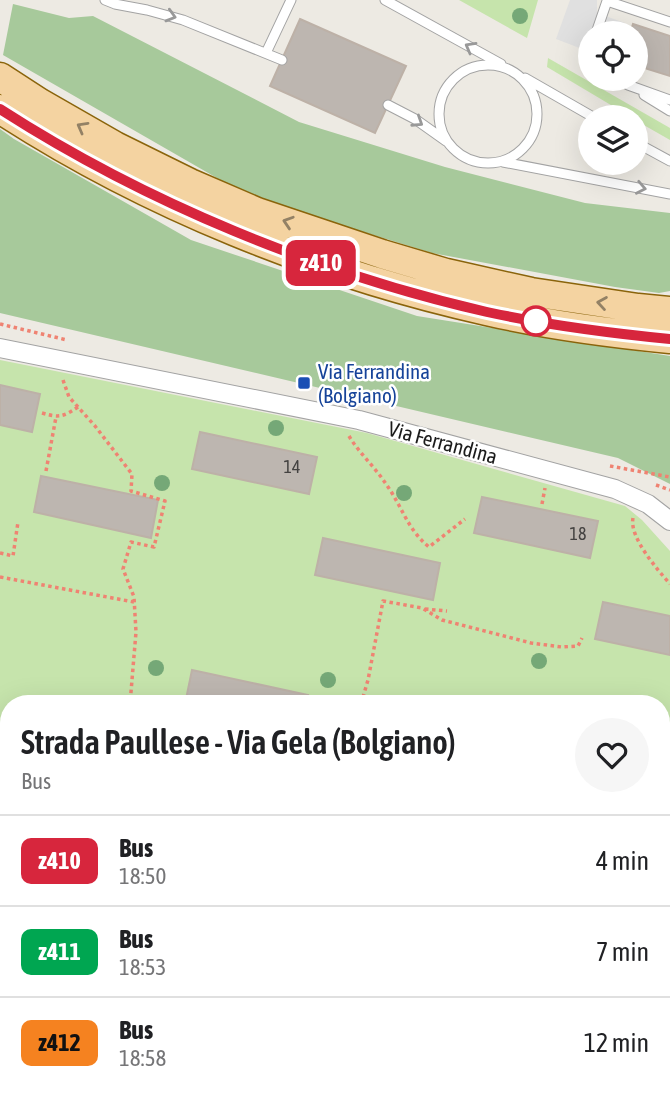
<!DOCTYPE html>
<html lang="it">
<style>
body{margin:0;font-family:"Asap Condensed",sans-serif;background:#f6f6f6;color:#202124;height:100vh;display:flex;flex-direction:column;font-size:26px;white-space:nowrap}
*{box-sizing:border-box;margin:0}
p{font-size:23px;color:#757577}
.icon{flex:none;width:38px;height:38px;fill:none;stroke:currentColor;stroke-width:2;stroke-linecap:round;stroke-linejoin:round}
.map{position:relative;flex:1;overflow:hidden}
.drawer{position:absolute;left:0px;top:695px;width:670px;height:408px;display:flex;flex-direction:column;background:#fff;border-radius:28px 28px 0 0;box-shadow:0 7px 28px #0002}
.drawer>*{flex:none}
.badge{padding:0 14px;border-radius:10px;font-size:24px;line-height:46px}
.fabs{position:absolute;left:578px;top:21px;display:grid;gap:14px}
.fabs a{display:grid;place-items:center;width:70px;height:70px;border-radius:50%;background:#fff;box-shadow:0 7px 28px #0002;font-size:35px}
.map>.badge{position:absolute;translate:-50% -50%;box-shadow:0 0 0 4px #fff}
.round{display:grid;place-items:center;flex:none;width:74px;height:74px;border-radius:37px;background:#f6f6f6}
.headline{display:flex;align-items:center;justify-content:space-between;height:119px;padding:0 21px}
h1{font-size:33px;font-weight:600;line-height:52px}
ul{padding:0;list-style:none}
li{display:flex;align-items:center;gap:21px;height:91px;padding:0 21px;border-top:2px solid #e0e0e0}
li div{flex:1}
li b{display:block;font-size:26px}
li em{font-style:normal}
li .badge{min-width:77px;font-weight:700;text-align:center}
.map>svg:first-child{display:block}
.grass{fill:#c6e4ac}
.forest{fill:#a7c99b}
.pitch{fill:#86d7ba}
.parking{fill:#e0e0e0}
.building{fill:#bdb6b0;stroke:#bdb1a7;stroke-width:2}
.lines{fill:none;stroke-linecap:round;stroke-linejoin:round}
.service-casing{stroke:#a3a3a3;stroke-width:11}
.minor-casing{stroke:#a3a3a3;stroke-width:20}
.primary-casing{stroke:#8a640b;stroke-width:31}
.path{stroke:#ef8372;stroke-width:3.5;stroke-dasharray:3.5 3.5;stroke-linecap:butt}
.service{stroke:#fff;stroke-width:9}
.minor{stroke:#fff;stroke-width:18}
.primary{stroke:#f4d3a1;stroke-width:28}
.tree{fill:#75a877}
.oneway{stroke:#999}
.oneway2{stroke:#938165}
.line-casing{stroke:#fff;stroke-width:16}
.line{stroke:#d7263d;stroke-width:10}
.stop-dot{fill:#fff;stroke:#d7263d;stroke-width:3.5}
.transit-dot{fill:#1a4fb4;stroke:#fff;stroke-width:2.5}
.labels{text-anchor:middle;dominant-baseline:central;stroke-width:5;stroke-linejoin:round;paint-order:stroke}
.number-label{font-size:18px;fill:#444241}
.transit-label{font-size:21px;fill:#164399;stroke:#fff;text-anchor:start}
.street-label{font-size:21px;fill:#1c1c1c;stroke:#fff}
</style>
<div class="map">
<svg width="670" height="1102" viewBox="0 0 670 1102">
<rect width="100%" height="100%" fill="#edeae3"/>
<!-- grass -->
<path class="grass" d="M459,0H538L527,38Z
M548,58L670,128V140L635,120V117H631L547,67Z
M0,360L367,433L625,506L642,520L670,551V1056L662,1067V704H9V905L0,872Z
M9,1024V1094H642L635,1102H0V1026Z"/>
<!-- forest -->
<path class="forest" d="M13,4L69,18L93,16L299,122L445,167L585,203L670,213V291L659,293L615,287L432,253L250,197L3,55Z
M0,129L14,139L191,240L417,316L670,356V484L618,458L0,313Z"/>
<!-- pitch -->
<path class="pitch" d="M0,911L9,945V1008L0,1011Z"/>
<!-- parking -->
<path class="parking" d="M570,0H597V13L625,23L622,33H590V52L556,39Z"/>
<!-- building -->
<path class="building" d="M300,19L406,66L375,133L270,86Z
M633,24L670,36V76L635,65V33H630Z
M0,385L40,394L32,432L0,425Z
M200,432L317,457L309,494L192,469Z
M41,476L158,500L151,538L34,512Z
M482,497L598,521L590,558L474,533Z
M323,538L440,563L433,600L315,575Z
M603,602L670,616V655L595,639Z
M192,670L308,695L306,704H185Z
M670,953V991L662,994V956Z"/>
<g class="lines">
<defs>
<path id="service" d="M105,0L115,4L147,10L183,20L282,60
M385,0L501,64
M596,33L607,1L670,22
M590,52L587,59L590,61
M266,53L291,0
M439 114a49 49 0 1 1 98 0a49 49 0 1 1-98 0Z
M525,78L593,117
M618,79L628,85L670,100
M644,95L670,111
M388,105L415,119L446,141
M635,142L670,161
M503,162L670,194"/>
<path id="minor" d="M0,348L359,420L615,489L648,504L670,521
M662,941L670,942
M201,1102V1094
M657,1102L670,1085"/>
<path id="primary" d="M0,77L40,103L115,146L190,183L257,212L382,254L446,273L531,292L638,308L670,311
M0,109C146,204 317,273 487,311C547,325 609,333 670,339"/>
</defs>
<!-- service casing -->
<use href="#service" class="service-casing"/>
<!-- minor casing -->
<use href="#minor" class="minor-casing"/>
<!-- primary casing -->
<use href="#primary" class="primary-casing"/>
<!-- path -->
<path class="path" d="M0,324L67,340
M63,380L69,397L95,426L132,474L131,491L165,501L154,547L131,542L123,569L134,597L136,632L130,704
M42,413C59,418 63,417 78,407
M349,436C359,453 375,467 386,484C402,506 407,529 429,547L465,519
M610,466L670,477
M46,471L56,417
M656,485L670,490
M542,504L545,488
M633,518C629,537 657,569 670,584
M0,553L13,556L18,522
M0,577L134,602
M425,609L447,611
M361,704L368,680L383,601L422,608L442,620L531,643L562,647L578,646L582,638
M662,909L670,917
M222,1094L268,1102
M117,1102L145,1098L159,1094
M279,1102L280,1094
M472,1102L475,1096"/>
<!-- service -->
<use href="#service" class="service"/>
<!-- minor -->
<use href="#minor" class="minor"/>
<!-- primary -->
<use href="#primary" class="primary"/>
</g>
<!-- trees -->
<g class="tree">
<circle cx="520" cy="16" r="8"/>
<circle cx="276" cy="428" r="8"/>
<circle cx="162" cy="483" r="8"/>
<circle cx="404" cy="493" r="8"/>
<circle cx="539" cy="661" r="8"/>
<circle cx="156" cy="668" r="8"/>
<circle cx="328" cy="680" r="8"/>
</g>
<!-- one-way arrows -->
<defs><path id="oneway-chevron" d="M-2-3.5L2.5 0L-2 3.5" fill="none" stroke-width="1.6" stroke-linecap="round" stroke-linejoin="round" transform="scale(1.75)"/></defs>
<g class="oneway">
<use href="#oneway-chevron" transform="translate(171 16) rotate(16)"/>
<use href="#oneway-chevron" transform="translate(470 47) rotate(-151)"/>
<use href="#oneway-chevron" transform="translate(418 122) rotate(33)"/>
<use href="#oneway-chevron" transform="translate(641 188) rotate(11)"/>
</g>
<g class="oneway2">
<use href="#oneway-chevron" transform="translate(82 127) rotate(-151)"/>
<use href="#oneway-chevron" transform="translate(288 222) rotate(-162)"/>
<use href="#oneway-chevron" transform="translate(602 303) rotate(-171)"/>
</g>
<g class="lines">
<defs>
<path id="line" d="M0,109C146,203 317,273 487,312C547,325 609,333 670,339"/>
</defs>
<!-- line casing -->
<use href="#line" class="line-casing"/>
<!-- line -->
<use href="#line" class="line"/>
</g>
<!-- markers -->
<circle class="stop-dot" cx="536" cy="321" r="14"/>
<rect class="transit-dot" x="297" y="376" width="14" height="14" rx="3.5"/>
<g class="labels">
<!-- number labels -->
<g class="number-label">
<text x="292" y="466">14</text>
<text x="578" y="533">18</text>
</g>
<!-- transit labels -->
<g class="transit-label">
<text x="318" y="371">Via Ferrandina<tspan x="318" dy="24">(Bolgiano)</tspan></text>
</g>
<!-- street labels -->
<g class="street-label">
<text transform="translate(443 442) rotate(15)">Via Ferrandina</text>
</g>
</g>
</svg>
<div class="fabs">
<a><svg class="icon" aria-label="locate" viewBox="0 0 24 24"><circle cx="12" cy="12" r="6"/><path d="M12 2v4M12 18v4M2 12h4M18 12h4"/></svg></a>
<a><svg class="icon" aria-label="layers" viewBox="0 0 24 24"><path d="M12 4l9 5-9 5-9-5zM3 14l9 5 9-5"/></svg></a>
</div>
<b class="badge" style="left:321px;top:263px;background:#d7263d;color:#fff">z410</b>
<section class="drawer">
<div class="headline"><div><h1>Strada Paullese - Via Gela (Bolgiano)</h1><p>Bus</p></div><a class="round"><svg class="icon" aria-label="heart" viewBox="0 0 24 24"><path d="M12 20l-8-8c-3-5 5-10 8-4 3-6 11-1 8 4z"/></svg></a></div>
<ul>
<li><span class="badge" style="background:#d7263d;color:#fff">z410</span><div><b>Bus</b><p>18:50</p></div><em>4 min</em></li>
<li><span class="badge" style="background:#00a651;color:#fff">z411</span><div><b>Bus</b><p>18:53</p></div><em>7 min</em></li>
<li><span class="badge" style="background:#f58220;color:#111">z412</span><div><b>Bus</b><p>18:58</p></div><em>12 min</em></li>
</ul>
</section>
</div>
